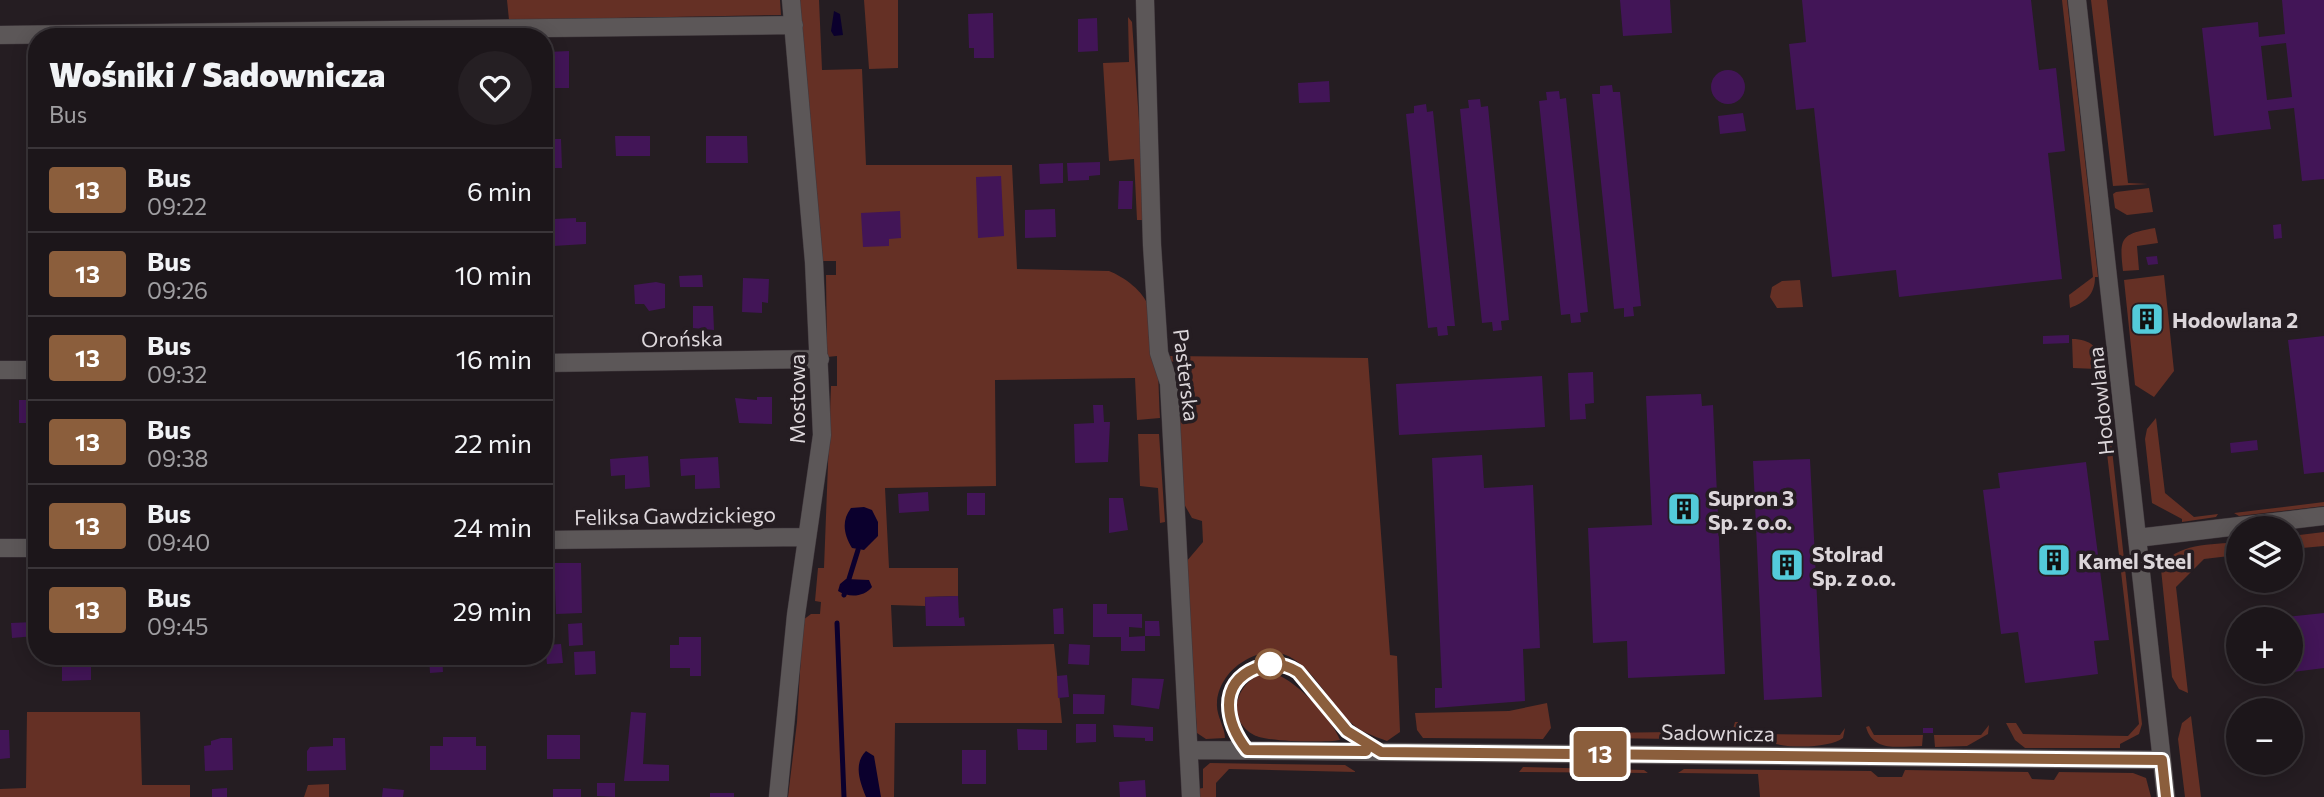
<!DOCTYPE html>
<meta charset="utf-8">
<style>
body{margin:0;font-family:Commissioner,sans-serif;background:#251f23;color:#f1f3f6;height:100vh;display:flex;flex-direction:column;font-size:26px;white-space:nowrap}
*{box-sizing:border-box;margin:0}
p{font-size:23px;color:#a09fa2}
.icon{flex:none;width:38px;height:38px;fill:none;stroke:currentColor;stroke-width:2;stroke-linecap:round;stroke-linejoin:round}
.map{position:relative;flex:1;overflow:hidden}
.side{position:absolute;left:28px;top:28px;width:525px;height:637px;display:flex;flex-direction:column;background:#1c161a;border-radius:28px;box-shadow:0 4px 18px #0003,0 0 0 2px #3a3539}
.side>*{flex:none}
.badge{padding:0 14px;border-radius:5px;font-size:24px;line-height:46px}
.fabs{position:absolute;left:2226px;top:516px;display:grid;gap:14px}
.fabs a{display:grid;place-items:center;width:77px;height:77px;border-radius:50%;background:#1c161a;box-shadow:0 4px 18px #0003,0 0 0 2px #3a3539;font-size:35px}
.map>.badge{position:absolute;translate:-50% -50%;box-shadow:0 0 0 4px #fff}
.round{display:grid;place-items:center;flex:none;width:74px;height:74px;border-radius:37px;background:#251f23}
.headline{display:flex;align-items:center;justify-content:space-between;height:119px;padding:0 21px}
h1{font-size:33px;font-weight:800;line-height:52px}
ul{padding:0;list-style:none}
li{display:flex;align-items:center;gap:21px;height:84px;padding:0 21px;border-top:2px solid #3a3539}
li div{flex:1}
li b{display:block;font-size:26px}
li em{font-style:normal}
li .badge{min-width:77px;font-weight:700;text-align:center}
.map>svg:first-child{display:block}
.green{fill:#653025}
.water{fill:#0b002d}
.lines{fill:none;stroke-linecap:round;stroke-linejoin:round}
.stream{stroke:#0b002d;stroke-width:5}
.building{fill:#421557;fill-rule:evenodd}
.minor-casing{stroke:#3f373c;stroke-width:19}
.minor{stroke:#5c5758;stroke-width:18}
.line-casing{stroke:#fff;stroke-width:16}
.line{stroke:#8b5e3c;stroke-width:10}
.stop-dot{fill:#fff;stroke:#8b5e3c;stroke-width:3.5}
.labels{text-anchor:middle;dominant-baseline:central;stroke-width:7;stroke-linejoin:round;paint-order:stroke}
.poi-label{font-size:21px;font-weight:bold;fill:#dcd6da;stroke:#251d22;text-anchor:start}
.street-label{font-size:21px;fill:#dcd6da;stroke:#251d22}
</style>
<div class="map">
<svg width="2324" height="797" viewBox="0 0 2324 797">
<rect width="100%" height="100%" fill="#251d22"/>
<!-- green -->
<path class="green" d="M507,0H780L781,15L509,20Z
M798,0H819L822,70L862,69L866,165H1012L1017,269L1109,271C1124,277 1144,291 1149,308C1159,342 1158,383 1160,418L1137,420L1135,378L995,380L996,486L885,488L889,568H958V596L925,597V606L891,605L893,647L1054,644L1062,723H895L894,797H788L797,722L803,620L811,614H820L821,602L815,601L818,568H824L831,386H837V356L827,357L826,275H836V261H823Z
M864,0H898V68L869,69Z
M2062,0H2067L2098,277H2095C2095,295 2085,302 2070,308L2069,295L2093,277Z
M2091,0H2107L2128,183L2148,184L2113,186Z
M1128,17L1132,22L1146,220H1137L1134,159L1109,161L1103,63L1129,62Z
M2149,188L2153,212L2127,215L2115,208L2113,194L2116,192Z
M2155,228L2158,243L2137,246L2139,270L2123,271C2119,237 2121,234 2155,228Z
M2164,275L2174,371L2154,397L2135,385L2124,280Z
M1800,280L1803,307L1777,308L1770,297L1772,287L1782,281Z
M2072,339C2091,339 2100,348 2103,367L2142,724L2139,734L2120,744V748H2025L2015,740L2006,723H2016L2023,734L2128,736L2139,724L2097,369L2073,368Z
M1166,356L1368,358L1390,655L1397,656L1400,732L1387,741C1373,736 1359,731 1349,721C1318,691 1296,627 1241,663C1228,671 1217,688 1217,703C1216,716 1225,727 1225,738L1206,739L1197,733L1186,562L1203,542L1202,521L1192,518L1184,504L1179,410L1192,398L1190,363L1166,361Z
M2156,418L2165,493L2194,517L2218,514L2216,517L2182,522V519L2152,503L2145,439L2147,429Z
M1138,434H1159L1165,522L1160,523L1158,488L1140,486Z
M2324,502V506L2239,516L2234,513Z
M2324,532V546L2291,549V536Z
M2238,542V555L2204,559L2176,587L2188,693L2179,689L2172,677L2161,569C2174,542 2213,545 2238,542Z
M1269,672C1292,675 1332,718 1340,740C1325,743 1267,742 1254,735C1222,718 1239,676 1269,672Z
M1547,703L1551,728L1543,739L1423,738L1417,730L1415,713L1509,711Z
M27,712H140L142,785H190V797H0V789L26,788Z
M2191,716L2200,789L2201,797H2185L2178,739L2182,723Z
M1735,722H1738L1737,733L1729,739L1676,738L1675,732H1732Z
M1989,725L1988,734L1967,746L1935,747L1934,735H1981Z
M1596,726L1600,733L1672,732L1673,739L1604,738L1599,734Z
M1869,726L1874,735H1923L1922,746C1900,746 1873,753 1866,727Z
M1845,728L1843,738C1827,750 1768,750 1756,734L1840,735Z
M1210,763L1345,765L1356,772L1229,769L1216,783V797H1198L1197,789L1203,788V769Z
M1523,767L1644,770L1648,773L1519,772Z
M1684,769L1871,771L1878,777H1902L1905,770L2028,772L2032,779L2054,780L2059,772L2133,773L2146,778L2151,797H1760L1758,774L1678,773Z
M329,784V797H304L308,785Z"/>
<!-- water -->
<path class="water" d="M834,11L840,14L843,35L834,36L831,31Z
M864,507L872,510L878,522V536L864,550L852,548C844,535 841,521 851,508Z
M846,579L869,580L872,587C864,597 849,598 838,591L840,584Z
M866,751L874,756L881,797H866C860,782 853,764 866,751Z"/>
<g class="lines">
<!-- stream -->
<path class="stream" d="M844,595L858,550
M837,623L844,797"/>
</g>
<!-- building -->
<path class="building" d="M1620,0H1670L1672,33L1623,36Z
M1802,0H2031L2039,70L2056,68L2065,151L2048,153L2062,279L1899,297L1896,270L1832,277L1814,108L1796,110L1789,44L1806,42Z
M2282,0H2324V179L2302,181L2294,108L2268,111L2271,129L2214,136L2202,28L2258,22L2259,37L2285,34ZM2286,43L2292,97L2267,100L2261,46Z
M993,13L994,58H974V48H969L968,14Z
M1097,18L1098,51L1078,52V19Z
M569,51V88H547L544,86L547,52Z
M1711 87a17 17 0 1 1 34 0a17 17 0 1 1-34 0Z
M1329,81L1330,102L1299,103L1298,83Z
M1612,85L1613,92H1620L1641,306L1633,307L1634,316L1624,317V308L1614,309L1592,94H1600V86Z
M1559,91L1560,99L1566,98L1588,312L1580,313L1581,322L1571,323L1570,314L1561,315L1539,101L1547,100L1546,92Z
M1480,99L1481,107L1488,106L1509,320L1501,321L1502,330L1493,331L1492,322L1482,323L1460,109L1469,108L1468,100Z
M1426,104L1427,112L1433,111L1455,326H1447L1448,335L1438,336L1437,327L1428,328L1406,114L1414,113V106Z
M1743,113L1746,131L1720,134L1718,116Z
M615,136H650V156H616Z
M706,136H747L748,163H706Z
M544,139H561L562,168H544Z
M1100,162V175L1089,176V180L1068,181L1067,163Z
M1063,163V183L1040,184L1039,164Z
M1001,176L1004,236L978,238L976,177Z
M1119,181H1133L1132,209H1118Z
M1055,209L1056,237L1025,238V210Z
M900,211L901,238L889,239V246L863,247L861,213Z
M576,218V222H586V244L553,246V219Z
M2281,224L2282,238L2274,239L2273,225Z
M2157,256L2158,264L2148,265L2146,257Z
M702,275L703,287H680L679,276Z
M743,278L769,279L768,303L762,302V313L742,312Z
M656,282L665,284V308L649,311L644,304H635L634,285Z
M693,306H713L714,330L693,328Z
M2151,312L2152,325L2144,326L2142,313Z
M2069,335V343L2043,344V336Z
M2324,336V472L2304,474L2288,340Z
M1593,372L1594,403L1585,404L1586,419L1570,420L1568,373Z
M1542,376L1545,427L1399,435L1396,384Z
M1701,394L1702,406L1713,405L1725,674L1628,678L1627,641L1593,643L1588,528L1652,525L1646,396Z
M757,397H772V424L739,423L735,398L757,400Z
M19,400H35L37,423H19Z
M1093,405H1103L1104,422H1110L1108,462L1075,463L1074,424L1094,423Z
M2257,440L2258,450L2231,453L2230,443Z
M1482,455L1484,488L1533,485L1540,648L1523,649L1525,701L1435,708V688H1442L1432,458Z
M648,456L650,487L625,489V475L611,476L610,459Z
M718,457L720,488L695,489V475L681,476L680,459Z
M1810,459L1822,697L1764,700L1753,461Z
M2086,462L2109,640L2094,641L2098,674L2025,683L2018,632L2001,634L1983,490L2000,488L1998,473Z
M928,492L929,511L899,513L898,494Z
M967,493H985V515H967Z
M1109,498H1123L1128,530L1109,533Z
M554,563H581L582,613L556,614Z
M958,596L959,618L964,617L965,626H926L925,597Z
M1093,604H1107V614H1142V628L1129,627V637L1145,636V651H1121V637H1093Z
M1063,608L1064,634H1054L1053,609Z
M2324,613V668L2293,672L2291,620L2286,617Z
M1145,621H1159L1160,636H1145Z
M34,622L35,636L12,638L11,623Z
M582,623L583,645L569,646L568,624Z
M679,637H701V676H690V668H670V645H679Z
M561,644L563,663L547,664L545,645Z
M1069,644L1090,645L1089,665L1068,664Z
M595,651L596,674L575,675L574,652Z
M62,656H91V680L62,681Z
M253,656H283V662L253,666Z
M336,656H381V663H336Z
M429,656H442L443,672L430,673Z
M1067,675L1069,697L1058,698L1057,676Z
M1132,678L1164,679L1159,709L1131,705Z
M1073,694L1105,695L1104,714H1073Z
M631,712L646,713L643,764L669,765V781H624Z
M1076,724H1096V742L1076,743Z
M1113,725L1153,727V741H1145V738L1114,737Z
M1923,728H1933V733H1923Z
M1017,729L1047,730V750H1018Z
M0,730H9L10,758L0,759Z
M547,735H580V759H547Z
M443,737H476V746H486V770H430V746H443Z
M221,738H232L233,770L205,771L204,746L211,745V741Z
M333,738H345L346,770L307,771V751L310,747L333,746Z
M962,750H986V784H962Z
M1145,780L1146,797H1120L1119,782Z
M597,783H615V797L597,796Z
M227,788V797H212V789Z
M383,788L404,790L403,797H382Z
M553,789H581V797H553Z
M710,793H734V797H710Z"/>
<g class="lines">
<defs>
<path id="minor" d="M1145,0L1152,245L1159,353L1169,383L1191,797
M2077,0L2166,797
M0,35L794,25
M544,363L820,359
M0,370H37
M2137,538L2324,516
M544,540L806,537
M0,548H37
M1189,750L2162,760
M778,797L796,615L822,435L814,262L791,0"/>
</defs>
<!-- minor casing -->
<use href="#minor" class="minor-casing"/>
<!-- minor -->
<use href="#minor" class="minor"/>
</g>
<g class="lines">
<defs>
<path id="line" d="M1366,751L1247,750C1226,723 1217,684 1256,668C1271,662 1284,663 1298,672L1347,731L1381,752L2162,760L2166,797"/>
</defs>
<!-- line casing -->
<use href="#line" class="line-casing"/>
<!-- line -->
<use href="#line" class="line"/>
</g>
<!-- icons -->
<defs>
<symbol id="building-square" viewBox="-11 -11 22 22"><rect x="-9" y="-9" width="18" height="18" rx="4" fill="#53cbda" stroke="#251d22"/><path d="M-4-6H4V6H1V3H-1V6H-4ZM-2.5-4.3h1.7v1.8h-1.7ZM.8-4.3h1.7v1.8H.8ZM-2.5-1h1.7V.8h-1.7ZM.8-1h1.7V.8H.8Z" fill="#111"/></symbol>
</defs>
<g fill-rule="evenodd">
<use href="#building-square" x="2128" y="300" width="38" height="38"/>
<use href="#building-square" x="1665" y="490" width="38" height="38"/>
<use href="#building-square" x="2035" y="541" width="38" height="38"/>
<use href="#building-square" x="1768" y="546" width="38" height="38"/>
</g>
<!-- markers -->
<circle class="stop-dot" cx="1270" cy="664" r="14"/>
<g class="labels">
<!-- poi labels -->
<g class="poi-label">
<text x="2172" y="319">Hodowlana 2</text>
<text x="1708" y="497">Supron 3<tspan x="1708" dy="24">Sp. z o.o.</tspan></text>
<text x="1812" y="553">Stolrad<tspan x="1812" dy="24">Sp. z o.o.</tspan></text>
<text x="2078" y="560">Kamel Steel</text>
</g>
<!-- street labels -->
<g class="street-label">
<text transform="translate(682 338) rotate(-1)">Orońska</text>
<text transform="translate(1187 375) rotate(83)">Pasterska</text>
<text transform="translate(796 399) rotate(-90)">Mostowa</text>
<text transform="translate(2100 401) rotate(-96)">Hodowlana</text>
<text transform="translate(675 515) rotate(-1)">Feliksa Gawdzickiego</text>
<text transform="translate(1718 732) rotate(1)">Sadownicza</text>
</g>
</g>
</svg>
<div class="fabs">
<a><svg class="icon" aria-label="layers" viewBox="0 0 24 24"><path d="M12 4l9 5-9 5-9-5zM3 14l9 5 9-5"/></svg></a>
<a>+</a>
<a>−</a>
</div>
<b class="badge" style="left:1600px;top:754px;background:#8b5e3c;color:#fff">13</b>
<section class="side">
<div class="headline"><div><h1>Wośniki / Sadownicza</h1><p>Bus</p></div><a class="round"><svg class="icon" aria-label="heart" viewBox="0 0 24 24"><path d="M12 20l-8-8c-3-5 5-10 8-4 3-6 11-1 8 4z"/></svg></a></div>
<ul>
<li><span class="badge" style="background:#8b5e3c;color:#fff">13</span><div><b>Bus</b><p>09:22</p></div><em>6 min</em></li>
<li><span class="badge" style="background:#8b5e3c;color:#fff">13</span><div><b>Bus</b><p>09:26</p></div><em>10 min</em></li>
<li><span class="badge" style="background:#8b5e3c;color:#fff">13</span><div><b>Bus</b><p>09:32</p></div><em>16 min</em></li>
<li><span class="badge" style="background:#8b5e3c;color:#fff">13</span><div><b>Bus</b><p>09:38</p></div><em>22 min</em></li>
<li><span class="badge" style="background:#8b5e3c;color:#fff">13</span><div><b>Bus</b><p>09:40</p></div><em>24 min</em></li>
<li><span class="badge" style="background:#8b5e3c;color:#fff">13</span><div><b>Bus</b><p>09:45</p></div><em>29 min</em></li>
</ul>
</section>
</div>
